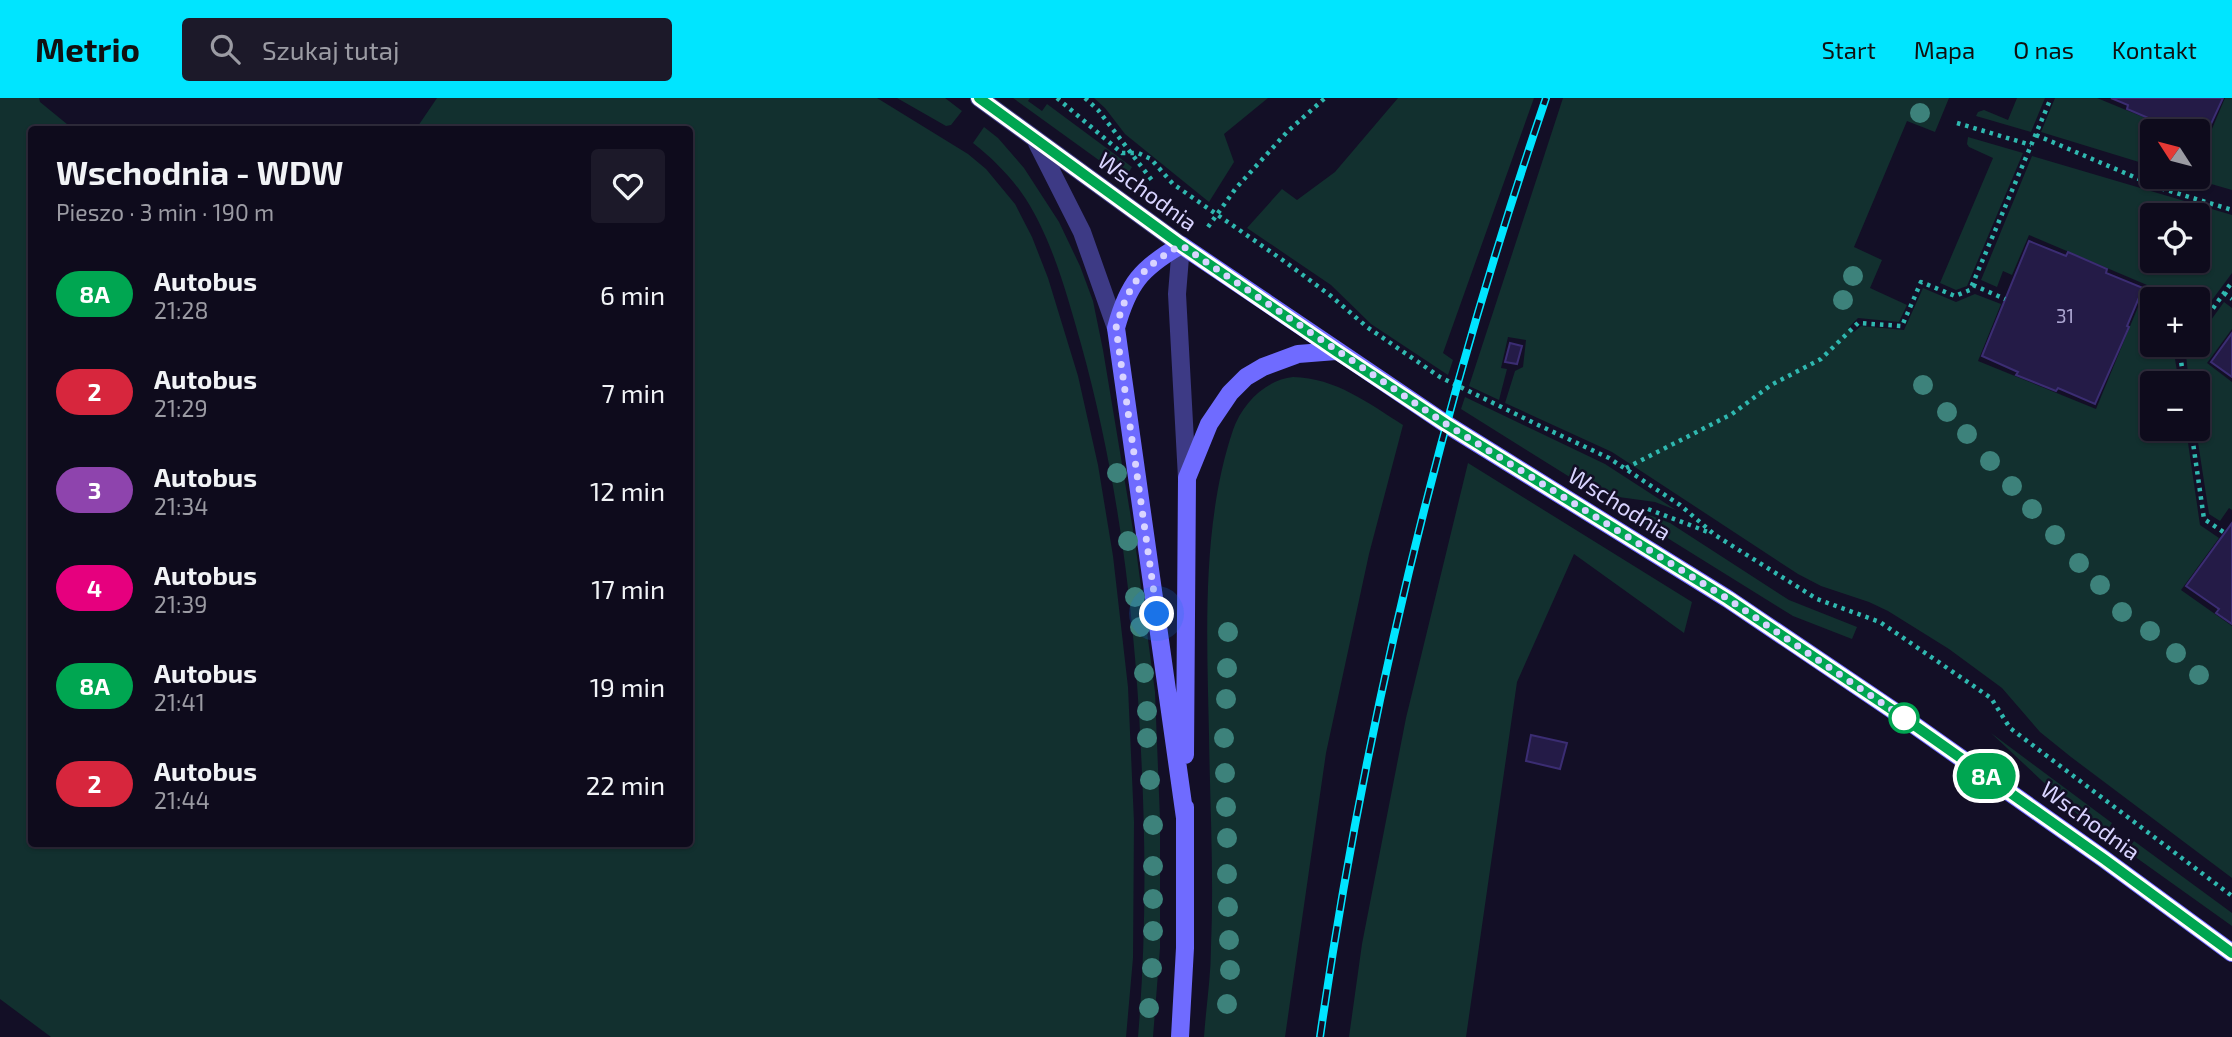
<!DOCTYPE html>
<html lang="pl">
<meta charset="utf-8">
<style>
body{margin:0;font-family:"Exo 2",sans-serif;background:#1c1929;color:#f1f3f6;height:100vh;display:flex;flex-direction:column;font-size:26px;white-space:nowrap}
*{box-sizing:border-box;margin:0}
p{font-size:23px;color:#9b9ba3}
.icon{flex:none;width:38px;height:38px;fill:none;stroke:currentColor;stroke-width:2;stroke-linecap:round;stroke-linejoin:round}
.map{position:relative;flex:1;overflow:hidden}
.side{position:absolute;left:28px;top:28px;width:665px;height:721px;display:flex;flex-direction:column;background:#0e0b1c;border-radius:7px;box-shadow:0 2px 5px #0004,0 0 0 2px #2e2b3b}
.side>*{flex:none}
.badge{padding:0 14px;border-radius:23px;font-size:24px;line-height:46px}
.needle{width:46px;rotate:306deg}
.controls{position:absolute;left:2140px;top:21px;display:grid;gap:14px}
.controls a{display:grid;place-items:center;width:70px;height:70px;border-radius:7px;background:#0e0b1c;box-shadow:0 2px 5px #0004,0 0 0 2px #2e2b3b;font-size:35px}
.you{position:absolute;width:35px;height:35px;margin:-18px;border:5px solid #fff;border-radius:50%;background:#1a73e8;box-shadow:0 0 0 10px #1a73e833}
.map>.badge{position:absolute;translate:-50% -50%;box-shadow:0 0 0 4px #fff}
.round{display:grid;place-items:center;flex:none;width:74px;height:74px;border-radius:7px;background:#1c1929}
.headline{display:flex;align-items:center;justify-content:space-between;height:119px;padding:0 28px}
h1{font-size:33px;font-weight:700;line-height:52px}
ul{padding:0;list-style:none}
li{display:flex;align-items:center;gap:21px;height:98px;padding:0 28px}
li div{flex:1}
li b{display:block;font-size:26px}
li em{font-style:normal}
li .badge{min-width:77px;font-weight:700;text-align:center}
header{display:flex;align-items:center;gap:42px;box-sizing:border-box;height:98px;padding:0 35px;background:#00e5ff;color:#111}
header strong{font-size:33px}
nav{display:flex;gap:38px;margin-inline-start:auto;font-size:24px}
.search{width:490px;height:63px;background:#1c1929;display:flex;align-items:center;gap:18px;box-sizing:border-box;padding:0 24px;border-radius:7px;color:#9b9ba3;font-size:26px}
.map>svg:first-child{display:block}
.green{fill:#12302f;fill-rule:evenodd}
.building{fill:#241b47;stroke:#3b2d73;stroke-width:2}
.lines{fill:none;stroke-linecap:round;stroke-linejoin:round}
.path{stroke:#2fb8b0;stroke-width:4.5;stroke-dasharray:3.5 5;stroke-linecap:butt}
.street{stroke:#3d3a85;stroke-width:18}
.secondary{stroke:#6f6bff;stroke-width:18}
.rail-casing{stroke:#00e5ff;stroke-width:8}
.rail{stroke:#130f26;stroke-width:5;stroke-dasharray:16;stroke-linecap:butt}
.tree{fill:#3d827b}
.line-casing{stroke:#fff;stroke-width:16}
.line{stroke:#00a651;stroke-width:10}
.walk{stroke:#d9d4ff;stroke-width:7;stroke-dasharray:0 12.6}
.stop-dot{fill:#fff;stroke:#00a651;stroke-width:3.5}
.labels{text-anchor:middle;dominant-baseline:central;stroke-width:5;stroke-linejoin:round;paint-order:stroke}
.number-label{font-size:19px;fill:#aca6d1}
.street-label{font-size:23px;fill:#d9d4ff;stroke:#130f26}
</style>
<header>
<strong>Metrio</strong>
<div class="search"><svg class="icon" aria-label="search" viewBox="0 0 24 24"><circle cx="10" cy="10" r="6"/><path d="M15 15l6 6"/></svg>Szukaj tutaj</div>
<nav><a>Start</a><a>Mapa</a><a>O nas</a><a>Kontakt</a></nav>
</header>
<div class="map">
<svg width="2232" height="939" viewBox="0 0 2232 939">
<rect width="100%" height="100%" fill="#130f26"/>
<!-- green -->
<path class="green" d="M0,0H39L40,4L73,31L32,32V746H690V32L416,31L437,0H877L968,56L986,71L1015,106L1032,139L1048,180L1078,278L1098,367L1113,458L1128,589L1134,724L1133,860L1126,939H51L0,901Z
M897,0H945L962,13L951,27L946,28Z
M1013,0H1030L1028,3L1042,13L1047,6L1132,69L1125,81Z
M1094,0H1268L1224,36L1234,64L1209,104L1125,36L1105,10Z
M1398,0H1534L1443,255L1453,262L1448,277L1371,226L1331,187L1247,130L1282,91L1297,102L1335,74Z
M1563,0H1949L1935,34L1907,23L1854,149L1882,162L1870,190L1907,207L1899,224L1858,220L1849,229L1854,234L1861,228L1904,232L1923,190L1956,204L1975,196L2001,206L1978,263L2096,311L2147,187L2029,137L2012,177L2003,173L1997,189L1981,182L2032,58L2232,117V175L2198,221V201H2152V247H2180L2174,255L2179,285H2152V331H2186L2200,427L2219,440L2181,492L2232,528V780L2071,659L2040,634L2002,590L1949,551L1888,513L1869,504L1821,488L1798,476L1612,354L1505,305L1515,273L1523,269L1526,242L1508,239L1501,270L1507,271L1499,302L1469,288ZM2152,117H2198V163H2152Z
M2017,0H2045L2031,34L1976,18L1978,14L1984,12L2008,22Z
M2055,0H2097L2177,33H2152V68L2041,34Z
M2225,0H2232V92L2187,79H2198V42L2206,45Z
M984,29L998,40L1024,70L1059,124L1080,168L1093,203L1103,252L1135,444L1155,594L1160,721V850L1153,939H1138C1146,844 1146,749 1141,654C1135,517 1118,379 1081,246C1067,197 1051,136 1021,94C1008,76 991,59 973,45Z
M1968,39L2023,55L1967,188L1956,192L1940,185L1993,60L1969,49L1967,46Z
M2224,204L2232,210V231L2207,265L2232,284V412L2229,410L2220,423L2209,416L2196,331H2198V285H2189L2186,257L2193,247H2198V240Z
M1293,279C1336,280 1368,305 1403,327L1369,456L1326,655L1285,939H1204C1206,909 1211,879 1211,849C1214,779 1210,708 1209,637C1207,539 1201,427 1233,332C1242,306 1265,282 1293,279Z
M1465,299L1605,366L1676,412L1655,404L1597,396L1461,311Z
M1468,365L1692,504L1684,535L1574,456L1517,584L1466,939H1349L1362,846L1406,620Z
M1624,413L1652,418L1670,425L1789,502L1857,529L1852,541L1793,518Z
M1991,635L2112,725L2104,737L2088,726Z
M2134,743L2232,815V828L2127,753Z"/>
<!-- building -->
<path class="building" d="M2111,0H2223L2205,39L2198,36V33H2191L2168,24L2167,28L2127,11L2128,7Z
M2029,143L2066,158L2068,154L2107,171L2106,175L2143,190L2127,228L2129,229L2095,306L2058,290L2056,293L2016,277L2018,274L1982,258Z
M2232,235V279L2211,264Z
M1510,245L1522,248L1517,266L1505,264Z
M2232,425V526L2216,515L2219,511L2186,488Z
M1531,637L1567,645L1560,671L1526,663Z"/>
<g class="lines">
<!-- path -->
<path class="path" d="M1057,0L1122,55H1138L1151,61L1173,86L1284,163L1331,198L1367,229L1440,279L1534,325L1609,360L1680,407L1715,437L1817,501L1880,524L1991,600L2010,630L2232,798
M1085,0L1098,12L1154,85
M1957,25L2031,47
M2036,37L2160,90L2232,112
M1208,129L1236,90L1288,33L1325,0
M1973,187L2005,201
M2224,195L2232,201
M2198,231L2232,184
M2184,285L2180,255L2186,247
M2191,331L2204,421L2225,435
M1626,370L1732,316L1771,287L1821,261L1858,225L1902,228L1921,184L1955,198L1970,192L2051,0
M1648,411L1708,434"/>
<!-- street -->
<path class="street" d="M979,0L1181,147L1177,196L1187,380
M1037,45L1082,134L1116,230"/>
<!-- secondary -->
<path class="secondary" d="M1185,657L1187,380L1209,326L1230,295L1246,279L1263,269L1298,256L1336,253
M1185,720L1116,230C1128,186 1141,170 1181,147L1446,326L1728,501L1897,615L2104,761L2232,855
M1180,939L1185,850V709"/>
<defs>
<path id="rail" d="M1320,939C1366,619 1442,306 1546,0"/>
</defs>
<!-- rail casing -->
<use href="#rail" class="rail-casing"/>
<!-- rail -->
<use href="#rail" class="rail"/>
</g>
<!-- trees -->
<g class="tree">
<circle cx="1920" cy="15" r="10"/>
<circle cx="1853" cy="178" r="10"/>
<circle cx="1843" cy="202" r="10"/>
<circle cx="1923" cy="287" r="10"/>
<circle cx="1947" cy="314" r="10"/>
<circle cx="1967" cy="336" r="10"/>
<circle cx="1990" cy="363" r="10"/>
<circle cx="1117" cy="375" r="10"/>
<circle cx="2012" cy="388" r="10"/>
<circle cx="2032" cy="411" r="10"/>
<circle cx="2055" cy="437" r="10"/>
<circle cx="1128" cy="443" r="10"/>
<circle cx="2079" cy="465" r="10"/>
<circle cx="2100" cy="487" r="10"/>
<circle cx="1135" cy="499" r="10"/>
<circle cx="2122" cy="514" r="10"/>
<circle cx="1140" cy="529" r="10"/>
<circle cx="2150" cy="533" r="10"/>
<circle cx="1228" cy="534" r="10"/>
<circle cx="2176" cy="555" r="10"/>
<circle cx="1227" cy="570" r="10"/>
<circle cx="1144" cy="575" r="10"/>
<circle cx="2199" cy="577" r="10"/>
<circle cx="1226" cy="601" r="10"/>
<circle cx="1147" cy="613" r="10"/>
<circle cx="1147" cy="640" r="10"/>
<circle cx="1224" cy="640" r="10"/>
<circle cx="1225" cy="675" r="10"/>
<circle cx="1150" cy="682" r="10"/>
<circle cx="1226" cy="709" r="10"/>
<circle cx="1153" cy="727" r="10"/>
<circle cx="1227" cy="740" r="10"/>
<circle cx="1153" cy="768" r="10"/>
<circle cx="1227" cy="776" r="10"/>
<circle cx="1153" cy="801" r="10"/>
<circle cx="1228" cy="809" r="10"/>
<circle cx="1153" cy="833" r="10"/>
<circle cx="1229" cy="842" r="10"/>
<circle cx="1152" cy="870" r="10"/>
<circle cx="1230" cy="872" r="10"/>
<circle cx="1227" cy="906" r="10"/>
<circle cx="1149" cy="910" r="10"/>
</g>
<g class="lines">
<defs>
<path id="line" d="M979,0L1181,147L1336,253L1446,326L1728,501L1897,615L2104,761L2232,855"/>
</defs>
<!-- line casing -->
<use href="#line" class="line-casing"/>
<!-- line -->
<use href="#line" class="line"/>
<!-- walk -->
<path class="walk" d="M1157,516L1116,230C1128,186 1141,170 1181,147L1446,326L1728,501L1904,620"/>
</g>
<!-- markers -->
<circle class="stop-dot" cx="1904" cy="620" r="14"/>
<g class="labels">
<!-- number labels -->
<g class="number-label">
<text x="2065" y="217">31</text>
</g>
<!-- street labels -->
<g class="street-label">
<text transform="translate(1148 93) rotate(36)">Wschodnia</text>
<text transform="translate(1620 405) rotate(32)">Wschodnia</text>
<text transform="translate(2091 722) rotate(36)">Wschodnia</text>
</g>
</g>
</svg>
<div class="controls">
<a><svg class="needle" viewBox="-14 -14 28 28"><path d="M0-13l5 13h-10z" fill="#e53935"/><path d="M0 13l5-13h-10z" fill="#9b9ba3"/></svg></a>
<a><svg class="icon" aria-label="locate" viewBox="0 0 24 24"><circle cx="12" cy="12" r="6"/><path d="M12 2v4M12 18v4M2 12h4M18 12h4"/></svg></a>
<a>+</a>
<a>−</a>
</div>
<div class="you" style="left:1157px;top:516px"></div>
<b class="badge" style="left:1986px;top:678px;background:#00a651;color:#fff">8A</b>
<section class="side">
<div class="headline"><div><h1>Wschodnia - WDW</h1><p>Pieszo · 3 min · 190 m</p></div><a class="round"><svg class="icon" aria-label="heart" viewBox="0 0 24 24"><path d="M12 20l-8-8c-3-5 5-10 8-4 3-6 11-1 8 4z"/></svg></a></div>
<ul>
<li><span class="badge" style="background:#00a651;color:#fff">8A</span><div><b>Autobus</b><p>21:28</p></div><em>6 min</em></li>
<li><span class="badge" style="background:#d7263d;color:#fff">2</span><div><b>Autobus</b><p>21:29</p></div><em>7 min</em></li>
<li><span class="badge" style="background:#8e44ad;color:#fff">3</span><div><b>Autobus</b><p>21:34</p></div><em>12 min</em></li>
<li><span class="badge" style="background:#e6007e;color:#fff">4</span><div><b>Autobus</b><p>21:39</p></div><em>17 min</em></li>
<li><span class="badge" style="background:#00a651;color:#fff">8A</span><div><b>Autobus</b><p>21:41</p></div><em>19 min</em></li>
<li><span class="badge" style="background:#d7263d;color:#fff">2</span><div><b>Autobus</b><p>21:44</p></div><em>22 min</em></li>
</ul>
</section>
</div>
